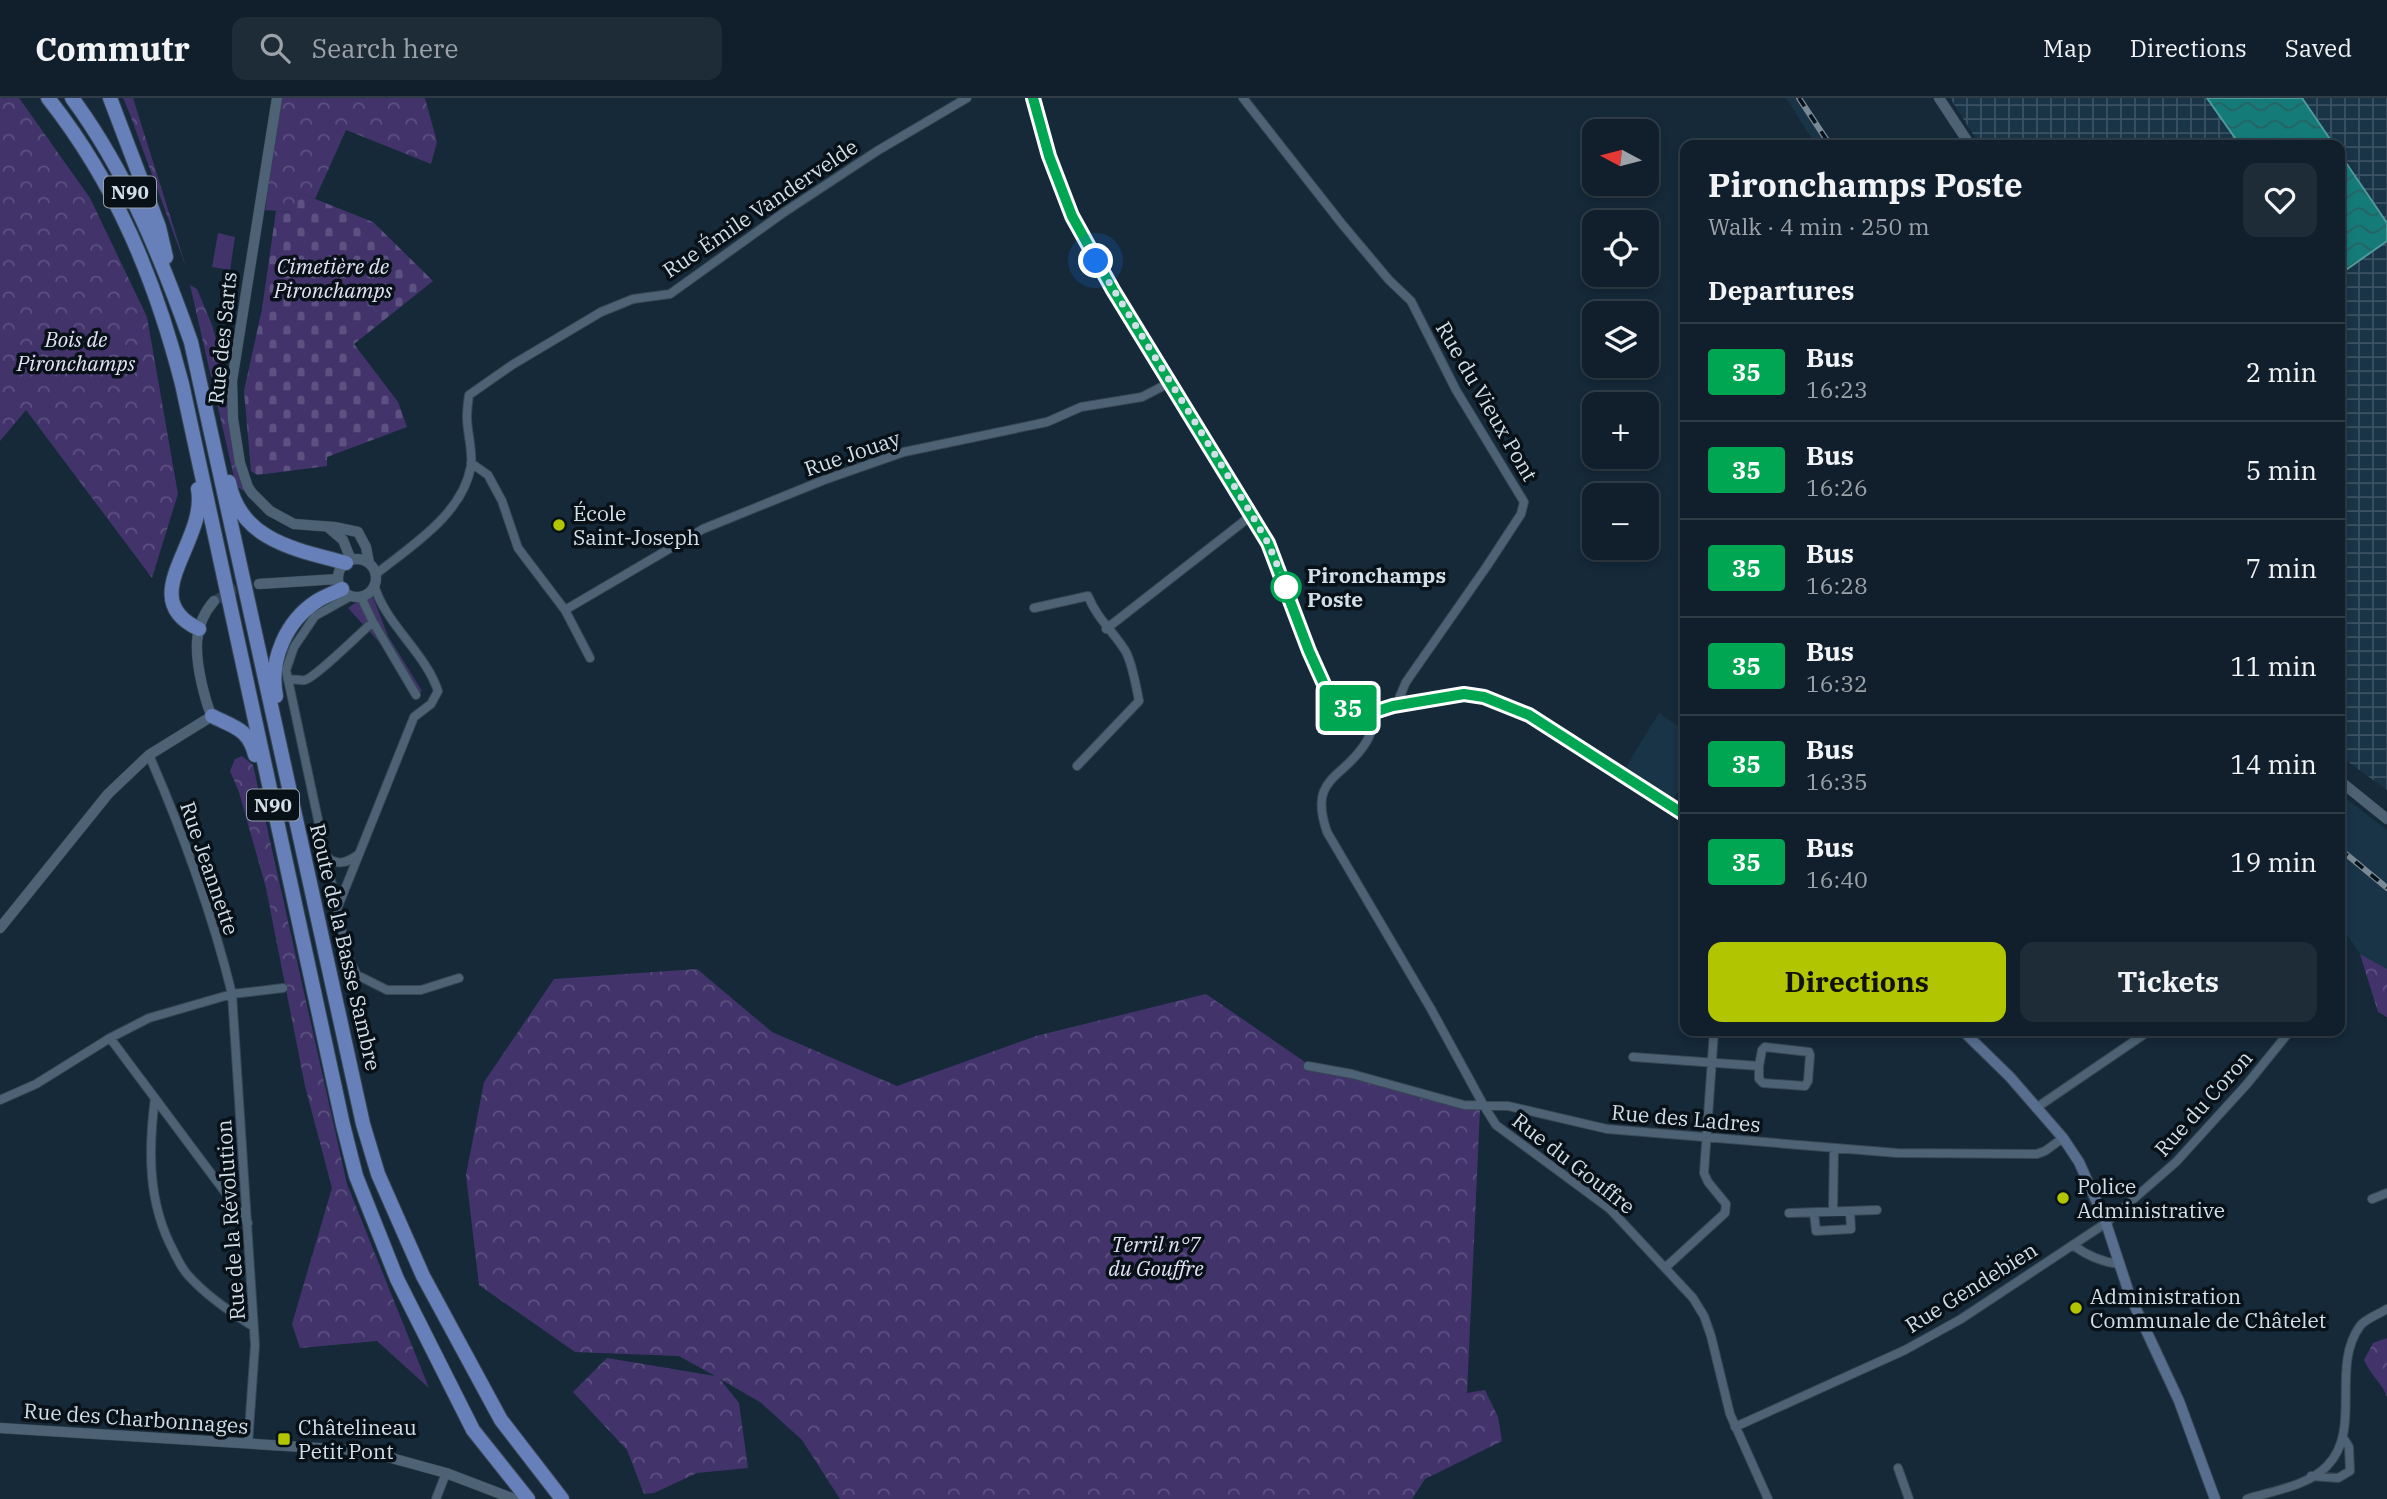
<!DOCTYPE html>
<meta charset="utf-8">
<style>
body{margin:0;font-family:"IBM Plex Serif",serif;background:#1e2c37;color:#f1f3f6;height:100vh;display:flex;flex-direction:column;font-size:26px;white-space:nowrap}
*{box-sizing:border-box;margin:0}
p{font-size:23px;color:#9ca2a9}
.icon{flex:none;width:38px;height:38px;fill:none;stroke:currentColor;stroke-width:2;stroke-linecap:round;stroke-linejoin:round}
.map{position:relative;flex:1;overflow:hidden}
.drawer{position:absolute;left:1680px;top:42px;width:665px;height:896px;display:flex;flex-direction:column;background:#101f2b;border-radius:14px;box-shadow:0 4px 10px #0003,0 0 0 2px #303d47}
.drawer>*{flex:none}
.badge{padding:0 14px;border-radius:5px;font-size:24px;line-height:46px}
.needle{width:46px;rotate:277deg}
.tools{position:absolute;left:1582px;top:21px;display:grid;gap:14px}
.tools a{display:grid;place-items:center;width:77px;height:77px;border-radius:14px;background:#101f2b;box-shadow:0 4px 10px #0003,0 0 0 2px #303d47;font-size:35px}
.you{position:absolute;width:35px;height:35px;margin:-18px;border:5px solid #fff;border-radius:50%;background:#1a73e8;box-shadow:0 0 0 10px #1a73e833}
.map>.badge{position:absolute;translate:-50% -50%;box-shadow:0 0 0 4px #fff}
h2{padding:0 28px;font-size:26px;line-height:63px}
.round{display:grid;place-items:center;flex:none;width:74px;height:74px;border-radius:14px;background:#1e2c37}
.head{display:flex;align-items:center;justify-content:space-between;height:119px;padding:0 28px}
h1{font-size:33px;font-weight:800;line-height:52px}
.button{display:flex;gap:14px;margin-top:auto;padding:14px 28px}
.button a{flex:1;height:80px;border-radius:14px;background:#b1c500;color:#111;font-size:28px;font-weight:800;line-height:80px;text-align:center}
.button a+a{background:#1e2c37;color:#f1f3f6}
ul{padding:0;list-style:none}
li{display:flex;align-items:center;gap:21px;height:98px;padding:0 28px;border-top:2px solid #303d47}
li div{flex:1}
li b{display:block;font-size:26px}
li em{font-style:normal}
li .badge{min-width:77px;font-weight:700;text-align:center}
header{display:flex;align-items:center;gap:42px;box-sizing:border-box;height:98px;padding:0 35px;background:#101f2b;border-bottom:2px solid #303d47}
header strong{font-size:33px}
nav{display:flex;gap:38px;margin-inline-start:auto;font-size:24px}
.search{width:490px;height:63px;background:#1e2c37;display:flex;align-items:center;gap:18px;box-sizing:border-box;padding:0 24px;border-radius:14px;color:#9ca2a9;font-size:26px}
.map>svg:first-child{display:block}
.built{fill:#193447}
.industrial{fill:url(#industrial-grid)}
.forest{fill:url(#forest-crowns)}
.cemetery{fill:url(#cemetery-stones)}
.garden{fill:#42346b}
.water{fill:url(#water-waves);stroke:#4d999b;stroke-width:2}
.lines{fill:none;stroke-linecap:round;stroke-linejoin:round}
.tertiary-tunnel{stroke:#314453;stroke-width:10;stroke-dasharray:10 5;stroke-linecap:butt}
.minor-casing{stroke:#374754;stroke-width:10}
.tertiary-casing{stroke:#374754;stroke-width:11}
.secondary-casing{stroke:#374754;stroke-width:12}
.trunk-casing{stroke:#374754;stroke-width:16}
.minor{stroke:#4d6375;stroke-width:8}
.tertiary{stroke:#4d6375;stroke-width:10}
.secondary{stroke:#576e8f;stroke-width:10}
.trunk{stroke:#6880ba;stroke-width:14}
.rail-casing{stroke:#798996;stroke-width:6}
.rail{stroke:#081118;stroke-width:3.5;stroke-dasharray:10;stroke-linecap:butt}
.line-casing{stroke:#fff;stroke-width:16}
.line{stroke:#00a651;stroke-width:10}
.walk{stroke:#d2dfe9;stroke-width:7;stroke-dasharray:0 12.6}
.poi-dot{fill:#b1c500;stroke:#081118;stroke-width:2.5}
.stop-dot{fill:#fff;stroke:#00a651;stroke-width:3.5}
.labels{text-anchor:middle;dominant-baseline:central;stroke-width:7;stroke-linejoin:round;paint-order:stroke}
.shield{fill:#081118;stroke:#95a1aa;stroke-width:2}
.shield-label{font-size:19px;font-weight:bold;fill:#d2dfe9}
.street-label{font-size:21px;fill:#d2dfe9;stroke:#081118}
.park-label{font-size:21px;font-style:italic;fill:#e5e1f6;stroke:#081118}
.poi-label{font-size:21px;fill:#d2dfe9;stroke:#081118;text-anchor:start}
.stop-label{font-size:21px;font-weight:bold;fill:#d2dfe9;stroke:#081118;text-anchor:start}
</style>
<header>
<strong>Commutr</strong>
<div class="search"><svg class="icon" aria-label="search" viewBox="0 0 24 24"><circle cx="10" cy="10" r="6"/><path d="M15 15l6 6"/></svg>Search here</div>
<nav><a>Map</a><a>Directions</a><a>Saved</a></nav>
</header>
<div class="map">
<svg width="2387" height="1401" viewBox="0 0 2387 1401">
<defs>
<pattern id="industrial-grid" width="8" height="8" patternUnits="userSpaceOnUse" patternTransform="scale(1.75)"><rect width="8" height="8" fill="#193447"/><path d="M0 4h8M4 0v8" fill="none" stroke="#3a5162"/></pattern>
<pattern id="forest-crowns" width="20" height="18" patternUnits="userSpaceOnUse" patternTransform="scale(1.75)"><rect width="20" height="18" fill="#42346b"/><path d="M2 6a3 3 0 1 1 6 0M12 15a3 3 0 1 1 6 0" fill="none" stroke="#5c5180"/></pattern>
<pattern id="cemetery-stones" width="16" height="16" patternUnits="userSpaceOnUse" patternTransform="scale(1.75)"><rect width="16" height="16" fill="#42346b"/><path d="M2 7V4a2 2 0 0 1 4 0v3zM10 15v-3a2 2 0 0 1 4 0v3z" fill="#5c5180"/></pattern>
<pattern id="water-waves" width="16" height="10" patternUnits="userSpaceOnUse" patternTransform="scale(1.75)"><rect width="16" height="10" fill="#147b79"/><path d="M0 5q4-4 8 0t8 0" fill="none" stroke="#276262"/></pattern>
</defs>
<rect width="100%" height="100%" fill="#152939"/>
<!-- built -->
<path class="built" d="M1786,0H1803L1833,47H1816Z
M1659,615L1685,633V681L1674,700L1625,670Z
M2340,696L2387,732V871L2360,856L2340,826Z"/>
<!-- industrial -->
<path class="industrial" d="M1950,0H2207L2240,47H1980Z
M2302,0H2387V125L2340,56V47H2334Z
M2387,143V692L2340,658V176Z"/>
<!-- forest -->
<path class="forest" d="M0,0H19L90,100L147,219L178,396L152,480L26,312L0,343Z
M123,0H133L186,169L129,14Z
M281,0H425L437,44L431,66L346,32L315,101L300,95L293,114L265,112Z
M190,187L197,191L212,227L223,266L237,372L244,393L236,388Z
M242,658L253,667L347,1086L429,1290L377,1243L300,1250L292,1226L332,1090L305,988L266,790L239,694L230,673L235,661Z
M2360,856L2387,871V919L2378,914Z
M697,871L772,934L897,988L1036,938L1206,896L1305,964L1480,1012L1467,1295L1485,1292L1498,1319L1502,1343L1425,1381L1412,1401H840L802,1342L760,1304L720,1281L739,1305L748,1370L697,1375L654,1395L644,1396L627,1352L573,1294L607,1260L715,1278L679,1258L575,1254L479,1187L466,1077L484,984L554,881Z
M2387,1240V1299C2383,1286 2370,1277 2364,1262L2373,1245Z"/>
<!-- cemetery -->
<path class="cemetery" d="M300,95L373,124L433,183L354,246L398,304L407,329L327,359V368L257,377L251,373L244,293L262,211L276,113L292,114Z"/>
<!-- garden -->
<path class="garden" d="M218,135L235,139L230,172L212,169Z
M371,494L388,538L422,593L412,599L379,544L348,510Z"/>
<!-- water -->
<path class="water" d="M2207,0H2302L2334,47H2240Z
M2340,56L2387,125V143L2340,176Z"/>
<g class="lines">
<!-- tertiary-tunnel -->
<path class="tertiary-tunnel" d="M214,503L233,492L259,486"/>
<defs>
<path id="minor" d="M1243,0L1342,126L1389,182L1411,203L1456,292L1524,404L1521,416L1487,468L1406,584L1400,598V607
M471,365L488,377L502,403L518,450L565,512L590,560
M376,476C411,448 463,416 471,368C473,352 467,335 467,319C467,312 468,304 469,297L512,267L601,214L633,201L670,196L783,115L877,53L967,0
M351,498L315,518L294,549L286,572L347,857L357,877L387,892H421L459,880
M361,499L373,524L416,597
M1034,510L1088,498C1097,521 1115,535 1126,554C1133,568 1136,588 1139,603L1077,668
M565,512L703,431L824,382L904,354L1047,324L1081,309L1142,299L1169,285
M1106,531L1252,417
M288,582C294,580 299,583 305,582C315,580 361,534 373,524
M1374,614C1373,625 1372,636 1365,646C1342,682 1308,679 1327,734L1431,911L1484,1008L1496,1027L1610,1111L1693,1200L1704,1218L1711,1238L1730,1316L1768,1401
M149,657C181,730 213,818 232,896L255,1247L248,1346
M325,757C336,769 347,765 359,756
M337,811L414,619L431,606L438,593C425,554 386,527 374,487
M110,940L248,1125
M1633,959L1759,968L1762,952L1765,949L1809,954L1810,957L1808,983L1805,988L1763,985L1759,981V968
M1308,968L1352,976L1464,1007L1508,1008L1607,1031L1897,1055L2037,1056L2045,1053L2063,1040
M155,1000C148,1053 148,1105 173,1152C177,1160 181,1169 187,1176C205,1197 230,1214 254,1229
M0,1002L36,986L110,940L149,920L232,896L283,890
M2036,1010L2149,933
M2372,1101L2387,1095
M1833,1113L1834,1050
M1789,1115L1877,1112
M1814,1115L1816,1133L1851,1131L1850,1113
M2073,1147C2086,1157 2103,1164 2119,1166
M1666,1169L1725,1115L1726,1106L1708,1084L1704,1075L1714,933
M1735,1329L1905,1252L1961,1221L2106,1125L2176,1064L2247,986L2290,933
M1898,1370L1909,1401
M2311,1378L2338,1380L2350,1373L2349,1349L2344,1341
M436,1401L446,1375
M2247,1401C2272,1393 2308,1388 2327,1368C2363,1332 2330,1269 2360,1228C2365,1221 2379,1216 2387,1211"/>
<path id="tertiary" d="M277,0L232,283L233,321L240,365L248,389L252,395L270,413L294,426L334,429L358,434L366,449L369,465
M1939,0L1970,47
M329,430L343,442L351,462
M338 480a19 19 0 1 1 38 0a19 19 0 1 1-38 0Z
M259,486L338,481
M2340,683L2387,721
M0,830L108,696L149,657L212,618C207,609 205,598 202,587C195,556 192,528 214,503
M0,1330L366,1353L446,1375L514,1401"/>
<path id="secondary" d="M1033,0L1049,57L1072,118L1113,192L1268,445L1309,553L1327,593L1333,602L1344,609L1374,614L1393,608L1464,596L1484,599L1529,617L1685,717
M1963,933L2010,979L2063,1040L2079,1064L2106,1125L2130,1198L2179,1303L2215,1401"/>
<path id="trunk" d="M48,0C116,86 155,181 182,286L343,1027L356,1078L397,1181L473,1332L528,1401
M72,0C126,73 161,159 191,244L363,1026L378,1076L423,1178L501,1322L562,1401
M110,0L159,129L166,159
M229,384C240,443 298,452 346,465
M198,391C208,444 133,500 199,531
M276,598C269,562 286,523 317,503C325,498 334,495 342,491
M212,618C234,629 249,631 255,657"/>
</defs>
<!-- minor casing -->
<use href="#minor" class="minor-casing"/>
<!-- tertiary casing -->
<use href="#tertiary" class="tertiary-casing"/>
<!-- secondary casing -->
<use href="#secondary" class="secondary-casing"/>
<!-- trunk casing -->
<use href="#trunk" class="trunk-casing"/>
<!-- minor -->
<use href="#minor" class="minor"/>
<!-- tertiary -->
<use href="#tertiary" class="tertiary"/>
<!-- secondary -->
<use href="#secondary" class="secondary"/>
<!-- trunk -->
<use href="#trunk" class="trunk"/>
<defs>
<path id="rail" d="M1799,0L1830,47
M2340,751L2387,790"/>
</defs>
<!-- rail casing -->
<use href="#rail" class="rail-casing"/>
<!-- rail -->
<use href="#rail" class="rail"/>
</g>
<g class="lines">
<defs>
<path id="line" d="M1033,0L1049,58L1072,118L1113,192L1268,445L1309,553L1327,593L1333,602L1344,609L1374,614L1393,608L1464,596L1484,599L1529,617L1685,717"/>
</defs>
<!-- line casing -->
<use href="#line" class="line-casing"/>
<!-- line -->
<use href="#line" class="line"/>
<!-- walk -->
<path class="walk" d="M1096,163L1252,417L1268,445L1288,493L1286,489"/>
</g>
<!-- markers -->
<g class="poi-dot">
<circle cx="559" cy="427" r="7"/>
<circle cx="2063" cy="1100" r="7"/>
<circle cx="2076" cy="1210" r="7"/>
<rect x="277" y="1334" width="14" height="14" rx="3.5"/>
</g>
<circle class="stop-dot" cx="1286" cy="489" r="14"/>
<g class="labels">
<!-- shield labels -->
<g class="shield">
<rect x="104" y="78.5" width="52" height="31" rx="5"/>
<rect x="247" y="691.5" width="52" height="31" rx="5"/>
</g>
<g class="shield-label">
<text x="130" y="94">N90</text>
<text x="273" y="707">N90</text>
</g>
<!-- street labels -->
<g class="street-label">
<text transform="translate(760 110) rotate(-34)">Rue Émile Vandervelde</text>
<text transform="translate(222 240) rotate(-84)">Rue des Sarts</text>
<text transform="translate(1487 303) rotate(60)">Rue du Vieux Pont</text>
<text transform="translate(852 355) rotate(-19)">Rue Jouay</text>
<text transform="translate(210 770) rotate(71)">Rue Jeannette</text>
<text transform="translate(346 849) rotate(77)">Route de la Basse Sambre</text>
<text transform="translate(2203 1005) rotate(-48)">Rue du Coron</text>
<text transform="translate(1686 1020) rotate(5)">Rue des Ladres</text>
<text transform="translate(1574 1065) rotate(38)">Rue du Gouffre</text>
<text transform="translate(230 1122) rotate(-94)">Rue de la Révolution</text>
<text transform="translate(1971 1189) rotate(-32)">Rue Gendebien</text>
<text transform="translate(136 1320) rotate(4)">Rue des Charbonnages</text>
</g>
<!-- park labels -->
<g class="park-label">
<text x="333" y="168">Cimetière de<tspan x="333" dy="24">Pironchamps</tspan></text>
<text x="76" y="241">Bois de<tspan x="76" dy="24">Pironchamps</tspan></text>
<text x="1156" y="1146">Terril n°7<tspan x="1156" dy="24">du Gouffre</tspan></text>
</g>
<!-- poi labels -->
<g class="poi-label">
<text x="573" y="415">École<tspan x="573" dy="24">Saint-Joseph</tspan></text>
<text x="2077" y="1088">Police<tspan x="2077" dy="24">Administrative</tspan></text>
<text x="2090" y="1198">Administration<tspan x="2090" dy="24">Communale de Châtelet</tspan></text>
<text x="298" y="1329">Châtelineau<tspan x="298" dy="24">Petit Pont</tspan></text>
</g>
<!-- stop labels -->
<g class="stop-label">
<text x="1307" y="477">Pironchamps<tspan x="1307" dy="24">Poste</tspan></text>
</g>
</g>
</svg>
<div class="tools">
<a><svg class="needle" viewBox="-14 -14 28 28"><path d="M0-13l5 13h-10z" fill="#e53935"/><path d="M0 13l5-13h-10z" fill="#9ca2a9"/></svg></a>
<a><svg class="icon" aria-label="locate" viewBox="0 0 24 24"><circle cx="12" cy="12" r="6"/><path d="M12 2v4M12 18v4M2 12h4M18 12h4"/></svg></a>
<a><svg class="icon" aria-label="layers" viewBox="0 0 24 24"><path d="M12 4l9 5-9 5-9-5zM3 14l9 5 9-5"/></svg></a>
<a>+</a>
<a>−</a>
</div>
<div class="you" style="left:1096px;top:163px"></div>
<b class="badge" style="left:1348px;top:610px;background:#00a651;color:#fff">35</b>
<section class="drawer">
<div class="head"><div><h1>Pironchamps Poste</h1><p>Walk · 4 min · 250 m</p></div><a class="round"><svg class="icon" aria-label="heart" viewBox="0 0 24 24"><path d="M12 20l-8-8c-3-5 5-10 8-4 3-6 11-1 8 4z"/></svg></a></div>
<h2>Departures</h2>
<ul>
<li><span class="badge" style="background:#00a651;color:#fff">35</span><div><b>Bus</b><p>16:23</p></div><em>2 min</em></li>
<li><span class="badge" style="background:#00a651;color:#fff">35</span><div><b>Bus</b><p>16:26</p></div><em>5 min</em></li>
<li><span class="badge" style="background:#00a651;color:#fff">35</span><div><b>Bus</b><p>16:28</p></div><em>7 min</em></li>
<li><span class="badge" style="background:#00a651;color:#fff">35</span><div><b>Bus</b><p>16:32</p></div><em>11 min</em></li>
<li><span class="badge" style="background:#00a651;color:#fff">35</span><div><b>Bus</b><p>16:35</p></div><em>14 min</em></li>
<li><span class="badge" style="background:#00a651;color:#fff">35</span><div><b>Bus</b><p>16:40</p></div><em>19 min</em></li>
</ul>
<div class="button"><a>Directions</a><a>Tickets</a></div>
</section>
</div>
